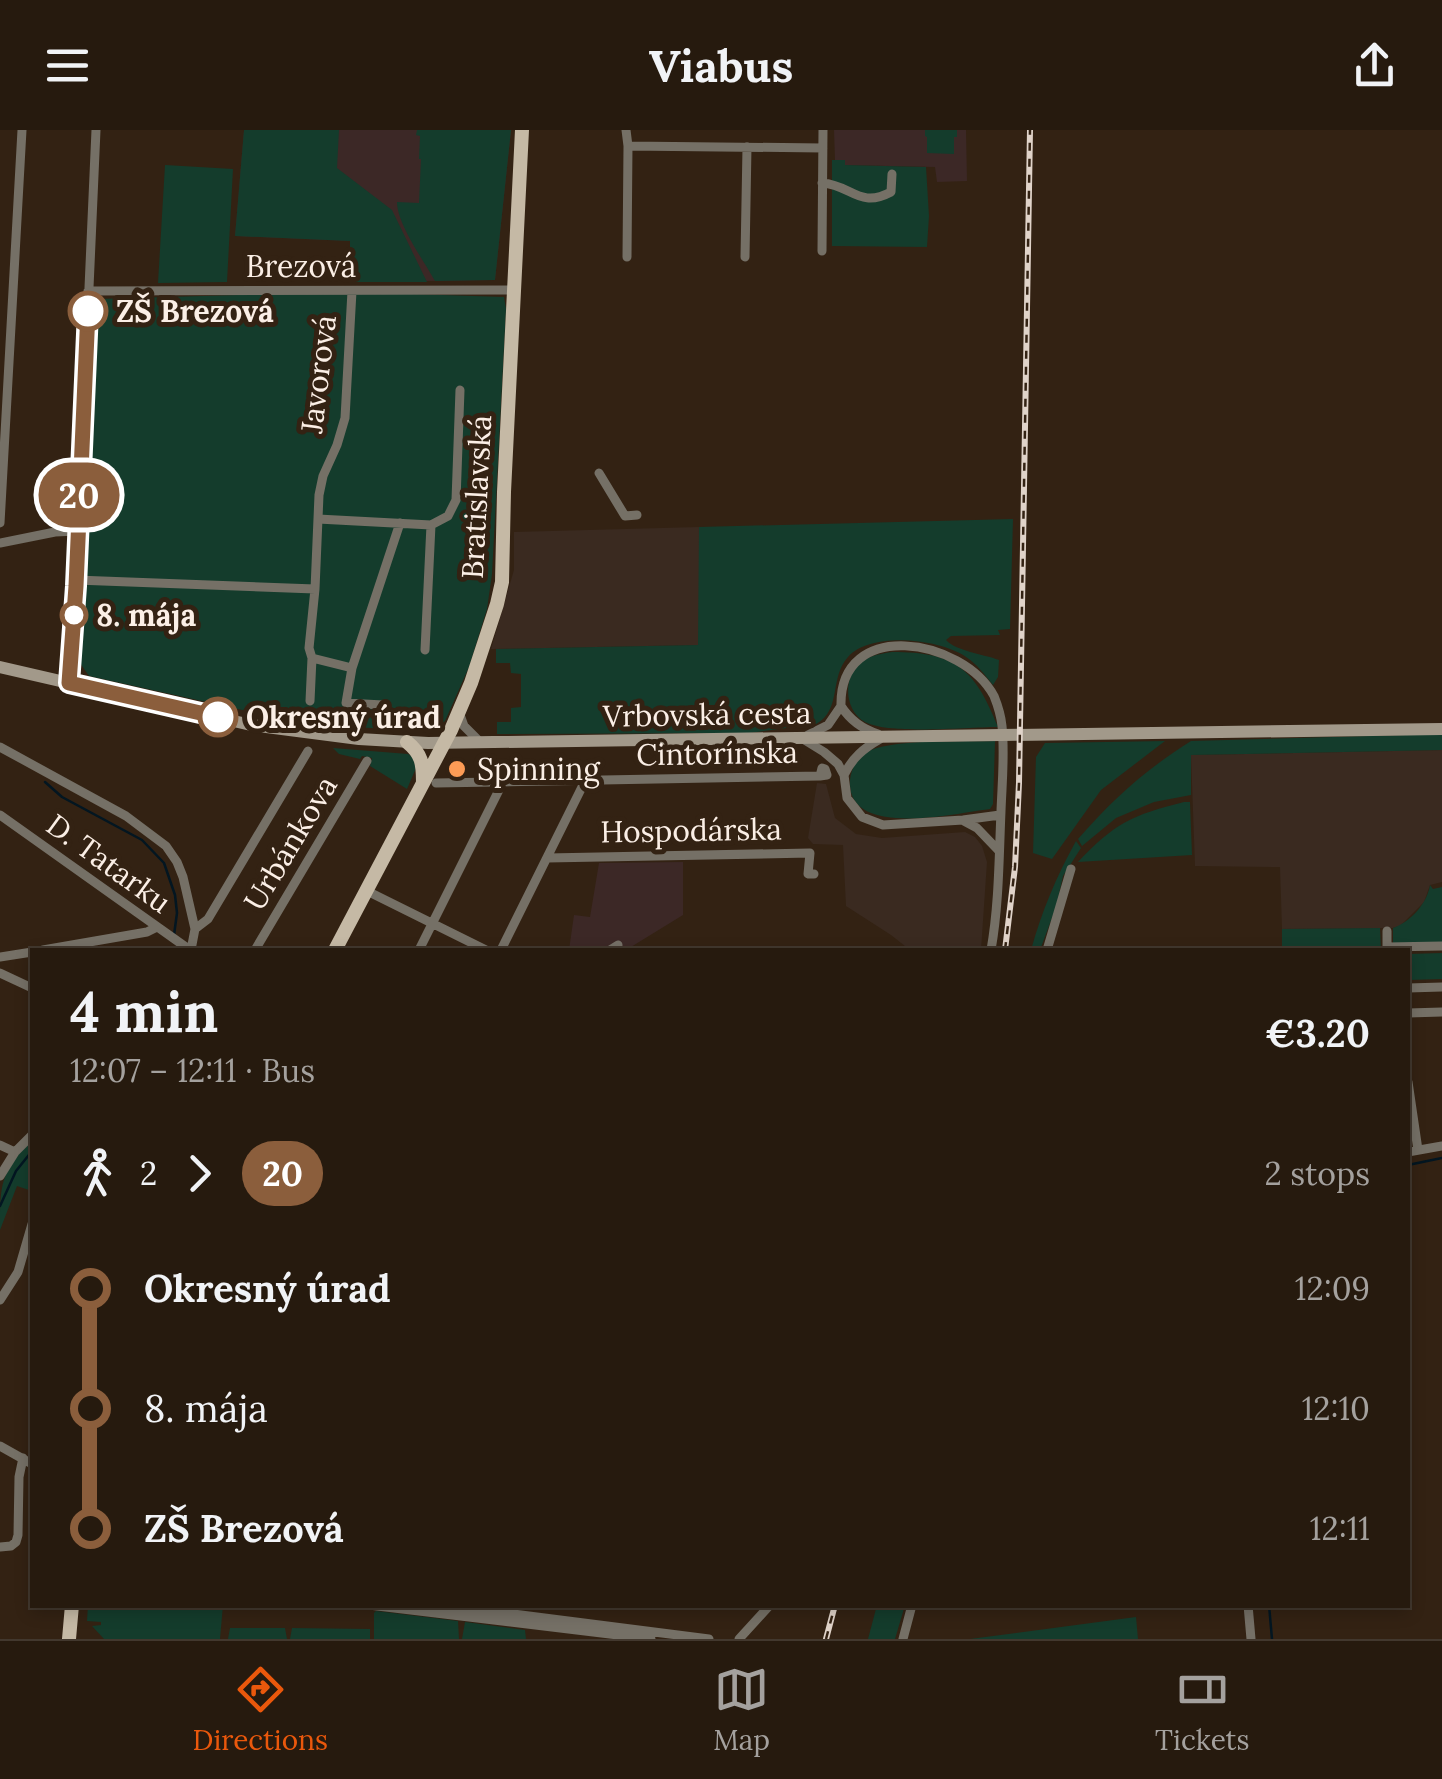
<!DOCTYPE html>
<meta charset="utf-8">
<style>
body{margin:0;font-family:Lora,serif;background:#2e2317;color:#f1f3f6;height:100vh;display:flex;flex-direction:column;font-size:38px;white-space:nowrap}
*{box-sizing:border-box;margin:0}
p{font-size:32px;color:#a4a19e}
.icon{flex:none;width:55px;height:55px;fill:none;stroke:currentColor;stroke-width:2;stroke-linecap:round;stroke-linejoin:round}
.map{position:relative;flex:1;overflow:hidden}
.details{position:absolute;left:30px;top:818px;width:1380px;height:660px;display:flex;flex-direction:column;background:#261a0e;border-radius:0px;box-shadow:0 5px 15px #0003,0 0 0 2px #42382e}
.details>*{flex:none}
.badge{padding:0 20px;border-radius:32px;font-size:35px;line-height:65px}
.map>.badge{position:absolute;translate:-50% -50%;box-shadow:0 0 0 5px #fff}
.legs{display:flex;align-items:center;gap:15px;height:110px;padding:0 40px;font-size:32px}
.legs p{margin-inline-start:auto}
.overview{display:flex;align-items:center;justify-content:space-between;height:170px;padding:0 40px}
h1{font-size:55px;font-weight:700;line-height:75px}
ul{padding:0 40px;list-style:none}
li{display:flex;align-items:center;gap:35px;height:120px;font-size:38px}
li i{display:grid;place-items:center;width:15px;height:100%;margin:0 12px;background:currentColor}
li i::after{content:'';width:25px;height:25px;margin:-12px;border:8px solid;border-radius:50%;background:#261a0e}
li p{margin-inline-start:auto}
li:first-child i{background:linear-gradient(#0000 50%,currentColor 0)}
li:last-child i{background:linear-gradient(currentColor 50%,#0000 0)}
header{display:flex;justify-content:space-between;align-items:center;height:130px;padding:0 40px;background:#261a0e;font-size:45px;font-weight:700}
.dock{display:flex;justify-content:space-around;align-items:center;height:140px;border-top:2px solid #42382e;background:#261a0e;font-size:28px;color:#a4a19e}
.dock a{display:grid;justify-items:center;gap:5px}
.dock .on{color:#ea580c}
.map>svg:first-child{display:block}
.commercial{fill:#3a2a20}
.education{fill:#3c2826}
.green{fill:#143c2c}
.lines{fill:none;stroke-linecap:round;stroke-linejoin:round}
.stream{stroke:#031621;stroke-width:2.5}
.street{stroke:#757066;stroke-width:9}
.secondary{stroke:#a2998a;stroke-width:12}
.primary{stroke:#c5b9a5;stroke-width:14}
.rail-casing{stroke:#e0d3c9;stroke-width:6}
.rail{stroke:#332213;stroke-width:2.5;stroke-dasharray:8;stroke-linecap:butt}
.line-1-casing{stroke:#fff;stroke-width:22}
.line-1{stroke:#8b5e3c;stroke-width:15}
.stop-1-dot{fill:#fff;stroke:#8b5e3c;stroke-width:5}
.poi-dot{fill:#fd9c56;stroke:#332213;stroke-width:4}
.labels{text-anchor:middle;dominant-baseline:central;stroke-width:10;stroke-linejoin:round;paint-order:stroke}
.street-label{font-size:30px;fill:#fbefe6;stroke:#332213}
.stop-label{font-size:30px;font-weight:bold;fill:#fbefe6;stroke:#332213;text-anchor:start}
.poi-label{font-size:30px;fill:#fbefe6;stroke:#332213;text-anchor:start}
</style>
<header><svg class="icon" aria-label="menu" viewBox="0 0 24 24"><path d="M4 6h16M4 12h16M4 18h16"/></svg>Viabus<svg class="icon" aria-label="share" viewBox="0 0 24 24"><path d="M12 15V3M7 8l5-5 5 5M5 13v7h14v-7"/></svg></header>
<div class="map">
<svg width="1442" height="1509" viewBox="0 0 1442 1509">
<rect width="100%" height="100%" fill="#332213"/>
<!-- commercial -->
<path class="commercial" d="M699,397V515L491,519L514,440V402Z
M1442,620V752L1430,755L1424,772L1400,796L1393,798L1282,799L1280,737L1195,736L1191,625Z
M817,653L826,654L835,688L856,704L882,708L965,702L975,707L982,716L987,732L981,820H910L891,805L846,776L843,715L813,714L808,708Z"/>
<!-- education -->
<path class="education" d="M244,0H511L495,150L350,152V111L235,106Z
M834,0H966L967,51L937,52L935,37L845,35V30H835Z
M683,732V785L626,820H569L574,785L590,787L599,733Z"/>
<!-- green -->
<path class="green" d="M244,0H339L337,38L392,80L427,152H350V111L235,106Z
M417,0H511L495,150L435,151C424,131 397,94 397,72L419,73L421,29H419L420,6L416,5Z
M925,0H957V7H954V24L927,23V7L925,6Z
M832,30H845V35L926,37L929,86L927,117L832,116Z
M165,35L233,39L227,152L158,153Z
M350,162L504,167L506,179L492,444L487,479L469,537L445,591L435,598L425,601L353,597L256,583L89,546L80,533L75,532L76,507L81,506L84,478L78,465L82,433L93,200L97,169Z
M1013,389L1010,499L998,500L1000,505L951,506L946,510C956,521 983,524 999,530L998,547L993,555C985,545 977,534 966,527C940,509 871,501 848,527C829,548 842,580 816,594L750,603L497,604V592H511V578L521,577V544L511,543L510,533H496V519L698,515L699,397Z
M892,522C956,522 975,539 998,597C968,597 889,605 865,592C846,582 843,553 856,537C865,526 879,524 892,522Z
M1442,604V620L1191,625V665L1154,672L1116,688L1082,716L1078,709C1114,668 1145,640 1191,611Z
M995,611L993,674L990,679C956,683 846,710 850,650C851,638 859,624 871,620C899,609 962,612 995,611Z
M1165,611L1101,660L1052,729L1033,723L1036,627L1045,613Z
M333,618L408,624L413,627L416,638L407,659L370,636L372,628L362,626L360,629L339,624Z
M1184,672H1190L1192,725L1078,732C1115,693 1132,685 1184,672Z
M1076,711L1081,718L1063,746L1056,777L1040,820H1031C1042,781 1056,747 1076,711Z
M1430,755L1433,759L1442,757V813L1393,814V798C1410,792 1427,774 1430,755Z
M1380,798L1381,820H1282V799Z
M1442,823V849L1408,850V824Z
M32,1009V1061L17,1056L0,1100C0,1054 0,1043 32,1009Z
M88,1475H223L220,1509H104L92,1496L101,1495V1492L87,1491Z
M877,1475H905L895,1509H868Z
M376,1481L458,1491L459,1509H374V1483Z
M1136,1487L1138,1509H970Z
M465,1492L525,1500L526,1509H462Z
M230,1498H285L287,1509H228Z
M292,1498L370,1499V1509H290Z"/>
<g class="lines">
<!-- stream -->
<path class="stream" d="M45,652L62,667L142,710L164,733L175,765L177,783L174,805
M1408,1035L1442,1028
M0,1076L16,1041L32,1021
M1269,1475L1272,1509"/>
<!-- street -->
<path class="street" d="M626,0L628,16L823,18
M822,53C852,55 859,79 891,62L892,44
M822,121L823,0
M627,127L628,16
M745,127L747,17
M88,161L513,160
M599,343L625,386L637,385
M318,389L431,395
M0,393L22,0
M0,413L55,402L77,401
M76,450L315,459
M425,520L431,395L448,386L456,370L460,260
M312,528L352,538
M69,553L76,450L96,0
M310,571L312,528L309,518L315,459L319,365L323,346L337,315L345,288L352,161
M383,575L346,573L352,538L400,393
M841,576C839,487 963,508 994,566C998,576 1001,586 1002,596C1005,624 1002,653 1001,681C999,727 999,775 991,820
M841,576C850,590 862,599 878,604
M459,582L464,596L480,612
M808,605L828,595L841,576
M803,609L824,622L838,634L844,645L847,668L862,687L883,695L963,690L1000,685
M0,617L126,686L166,716L177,732L183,747L195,799L191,820
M844,645C852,628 864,618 880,609
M436,653L820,646L822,638L825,639L827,645L820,646
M0,685L190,820
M964,691L977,698L999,721
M547,728L810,723L808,744H814
M365,760L486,820
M195,799L208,789L308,621
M1387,801V820
M1387,817L1442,816
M43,820L147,802L155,798
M255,820L367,631
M419,820L503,652
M501,820L585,651
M610,820L618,815
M1047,820L1071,739
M0,827L32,822
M0,843L32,858
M1408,858L1442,857
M1408,883L1442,882
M1408,952L1418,1020
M0,1015L15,1022
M1408,1022L1442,1016
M0,1046L15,1022L32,1005
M0,1170L18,1142L32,1094
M0,1316L32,1334
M0,1417L11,1416L16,1412L18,1405L19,1347L23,1328
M369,1475L651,1509
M442,1475L709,1509
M1248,1475L1251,1509
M739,1509L770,1475
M903,1509L912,1475"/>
<!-- secondary -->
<path class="secondary" d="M0,537L251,595L359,609L428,613L1442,599"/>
<!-- primary -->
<path class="primary" d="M407,612C422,624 423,634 423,652
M335,820L451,600L471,553L497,474L502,452L504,362L522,0
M69,1509L72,1475"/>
<defs>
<path id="rail" d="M1005,820L1015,737L1019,653L1030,0
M826,1509L835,1475"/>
</defs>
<!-- rail casing -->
<use href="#rail" class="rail-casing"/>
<!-- rail -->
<use href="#rail" class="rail"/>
</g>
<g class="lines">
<defs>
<path id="line-1" d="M88,181L76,456L69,553L218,587"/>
</defs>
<!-- line-1 casing -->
<use href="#line-1" class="line-1-casing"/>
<!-- line-1 -->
<use href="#line-1" class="line-1"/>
</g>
<!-- markers -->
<g class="stop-1-dot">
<circle cx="88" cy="181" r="18"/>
<circle cx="74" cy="485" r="12"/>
<circle cx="218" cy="587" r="18"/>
</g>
<circle class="poi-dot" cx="457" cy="639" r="10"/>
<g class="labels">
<!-- street labels -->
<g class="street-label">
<text x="301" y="136">Brezová</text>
<text transform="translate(318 244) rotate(-83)">Javorová</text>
<text transform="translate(476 367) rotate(-87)">Bratislavská</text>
<text transform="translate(707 584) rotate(-1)">Vrbovská cesta</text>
<text transform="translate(717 623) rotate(-1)">Cintorínska</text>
<text transform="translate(691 700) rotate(-1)">Hospodárska</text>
<text transform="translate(290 713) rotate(-59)">Urbánkova</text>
<text transform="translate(109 733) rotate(36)">D. Tatarku</text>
</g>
<!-- stop labels -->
<g class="stop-label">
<text x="116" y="181">ZŠ Brezová</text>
<text x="96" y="485">8. mája</text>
<text x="246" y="587">Okresný úrad</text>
</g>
<!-- poi labels -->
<g class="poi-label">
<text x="477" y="639">Spinning</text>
</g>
</g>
</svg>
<b class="badge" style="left:79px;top:365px;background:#8b5e3c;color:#fff">20</b>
<section class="details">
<div class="overview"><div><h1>4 min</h1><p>12:07 – 12:11 · Bus</p></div><b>€3.20</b></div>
<div class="legs"><svg class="icon" aria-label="walk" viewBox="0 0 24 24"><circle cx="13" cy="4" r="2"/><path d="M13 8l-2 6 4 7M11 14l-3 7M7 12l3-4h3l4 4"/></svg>2<svg class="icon" aria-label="forward" viewBox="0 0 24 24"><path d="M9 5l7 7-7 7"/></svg><b class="badge" style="background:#8b5e3c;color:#fff">20</b><p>2 stops</p></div>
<ul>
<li><i style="color:#8b5e3c"></i><b>Okresný úrad</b><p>12:09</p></li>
<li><i style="color:#8b5e3c"></i><span>8. mája</span><p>12:10</p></li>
<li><i style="color:#8b5e3c"></i><b>ZŠ Brezová</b><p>12:11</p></li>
</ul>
</section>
</div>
<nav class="dock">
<a class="on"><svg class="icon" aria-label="directions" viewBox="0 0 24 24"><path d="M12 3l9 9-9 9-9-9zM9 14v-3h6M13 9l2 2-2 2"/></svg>Directions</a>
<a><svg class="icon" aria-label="map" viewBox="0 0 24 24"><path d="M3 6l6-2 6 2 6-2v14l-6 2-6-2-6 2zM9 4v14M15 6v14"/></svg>Map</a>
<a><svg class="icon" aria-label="tickets" viewBox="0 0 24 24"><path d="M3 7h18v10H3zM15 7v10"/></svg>Tickets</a>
</nav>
